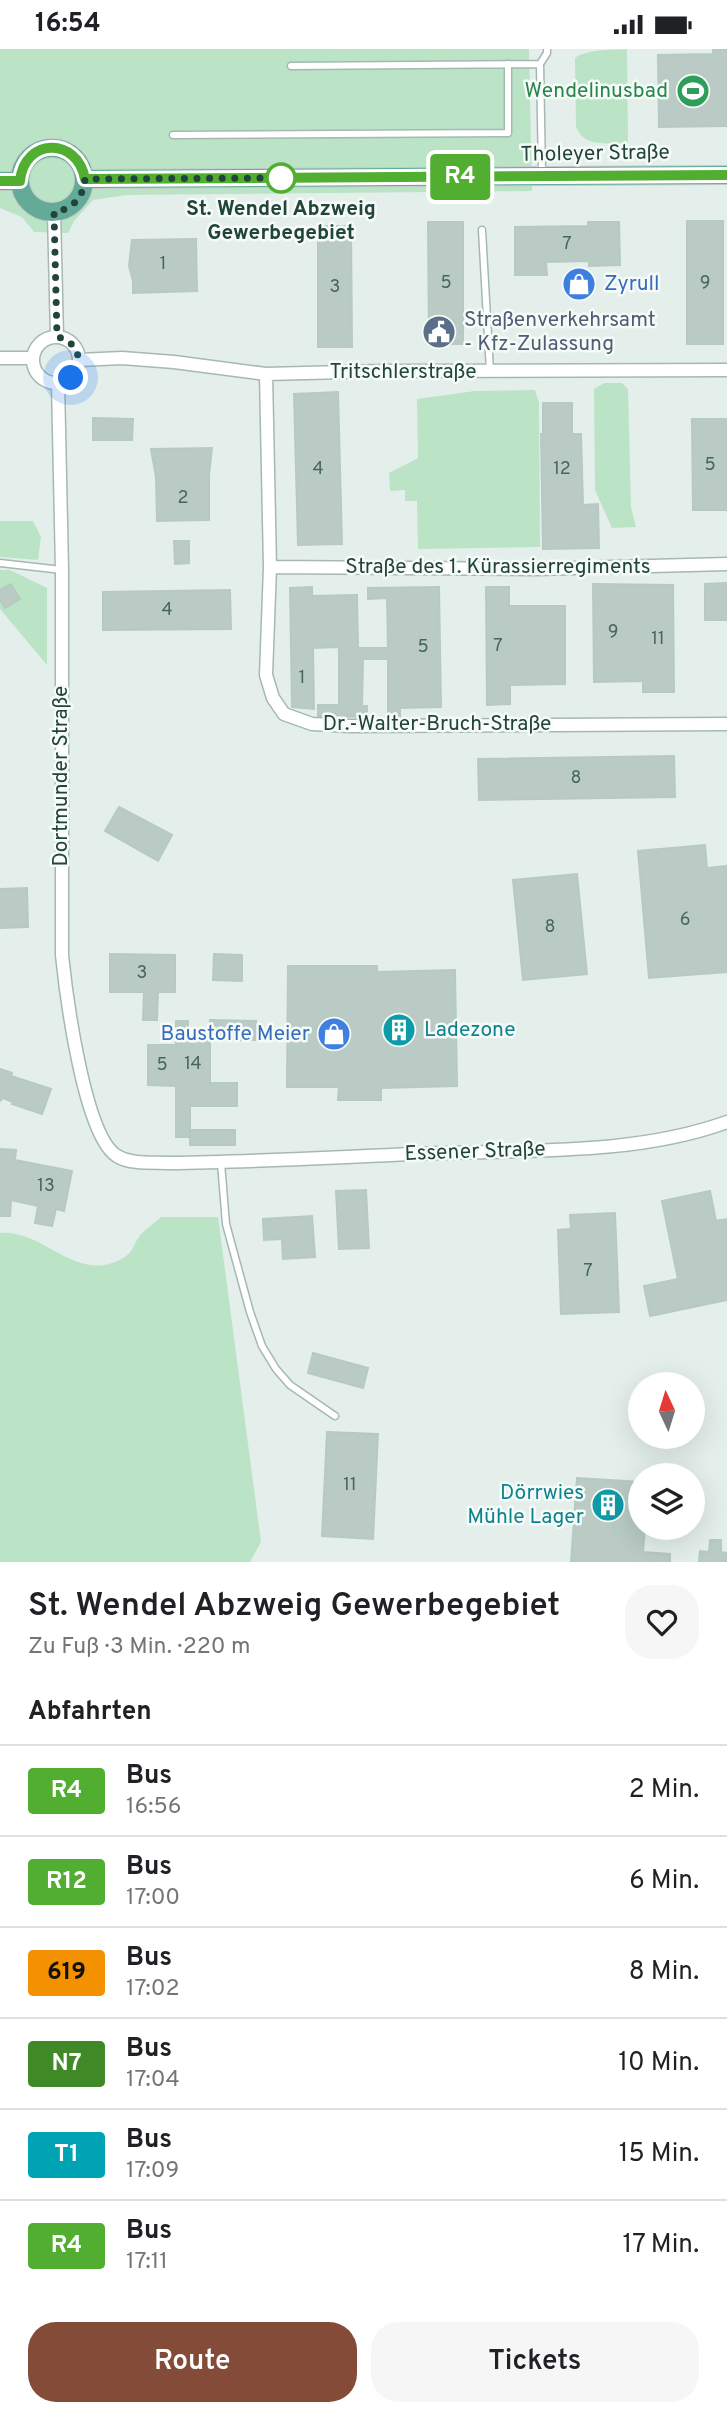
<!DOCTYPE html>
<html lang="de">
<meta charset="utf-8">
<style>
body{margin:0;font-family:Overpass,sans-serif;background:#f6f6f6;color:#202124;height:100vh;display:flex;flex-direction:column;font-size:26px;white-space:nowrap}
*{box-sizing:border-box;margin:0}
p{font-size:23px;color:#757577}
.icon{flex:none;width:38px;height:38px;fill:none;stroke:currentColor;stroke-width:2;stroke-linecap:round;stroke-linejoin:round}
.map{position:relative;height:1513px;overflow:hidden}
.side{display:flex;flex-direction:column;background:#fff;flex:1}
.side>*{flex:none}
.badge{padding:0 14px;border-radius:5px;font-size:24px;line-height:46px}
.needle{width:46px;rotate:356deg}
.fabs{position:absolute;left:628px;top:1323px;display:grid;gap:14px}
.fabs a{display:grid;place-items:center;width:77px;height:77px;border-radius:50%;background:#fff;box-shadow:0 7px 28px #0002;font-size:35px}
.you{position:absolute;width:35px;height:35px;margin:-18px;border:5px solid #fff;border-radius:50%;background:#1a73e8;box-shadow:0 0 0 10px #1a73e833}
.map>.badge{position:absolute;translate:-50% -50%;box-shadow:0 0 0 4px #fff}
h2{padding:0 28px;font-size:26px;line-height:63px}
.round{display:grid;place-items:center;flex:none;width:74px;height:74px;border-radius:28px;background:#f6f6f6}
.summary{display:flex;align-items:center;justify-content:space-between;height:119px;padding:0 28px}
h1{font-size:33px;font-weight:600;line-height:52px}
.cta{display:flex;gap:14px;margin-top:auto;padding:14px 28px}
.cta a{flex:1;height:80px;border-radius:28px;background:#844b39;color:#fff;font-size:28px;font-weight:600;line-height:80px;text-align:center}
.cta a+a{background:#f6f6f6;color:#202124}
ul{padding:0;list-style:none}
li{display:flex;align-items:center;gap:21px;height:91px;padding:0 28px;border-top:2px solid #e0e0e0}
li div{flex:1}
li b{display:block;font-size:26px}
li em{font-style:normal}
li .badge{min-width:77px;font-weight:700;text-align:center}
.status{display:flex;justify-content:space-between;align-items:center;height:49px;padding:0 35px;background:#fff;direction:ltr}
.status svg{height:19px;fill:currentColor}
.map>svg:first-child{display:block}
.green{fill:#bbe3c6}
.building{fill:#b9cbc4;stroke:#b6cac2;stroke-width:2}
.lines{fill:none;stroke-linecap:round;stroke-linejoin:round}
.lane-casing{stroke:#a6b8b3;stroke-width:9}
.street-casing{stroke:#a6b8b3;stroke-width:15}
.primary-casing{stroke:#c1cbc8;stroke-width:20}
.lane{stroke:#fff;stroke-width:6}
.street{stroke:#fff;stroke-width:12}
.primary{stroke:#64aa98;stroke-width:18}
.line-casing{stroke:#fff;stroke-width:16}
.line{stroke:#51ae31;stroke-width:10}
.walk{stroke:#21443b;stroke-width:7;stroke-dasharray:0 12.6}
.stop-dot{fill:#fff;stroke:#51ae31;stroke-width:3.5}
.labels{text-anchor:middle;dominant-baseline:central;stroke-width:5;stroke-linejoin:round;paint-order:stroke}
.number-label{font-size:18px;fill:#47665d}
.leisure-label{font-size:21px;fill:#27864d;stroke:#f6fbf8;text-anchor:end}
.street-label{font-size:21px;fill:#21443b;stroke:#f6fbf8}
.stop-label{font-size:21px;font-weight:bold;fill:#21443b;stroke:#f6fbf8}
.shop-label{font-size:21px;fill:#366cbe;stroke:#f6fbf8;text-anchor:start}
.service-label{font-size:21px;fill:#4e5e75;stroke:#f6fbf8;text-anchor:start}
.culture-label{font-size:21px;fill:#0d838f;stroke:#f6fbf8;text-anchor:start}
</style>
<div class="status"><b>16:54</b><svg viewBox="0 0 49 12"><path d="M0 12V9h3v3zM5 12V6h3v6zM10 12V3h3v9zM15 12V0h3v12zM26 1h20v11H26zM47 4h2v5h-2z"/></svg></div>
<div class="map">
<svg width="727" height="1513" viewBox="0 0 727 1513">
<rect width="100%" height="100%" fill="#e4efeb"/>
<!-- green -->
<path class="green" d="M0,0H529L532,142L126,146L93,151L74,172L68,184L34,183L22,168L0,159Z
M627,0L628,94C608,94 583,99 576,77L575,9C587,0 610,1 627,0Z
M604,334H622L628,340L631,458L636,478L612,479L595,441L594,340Z
M535,341L539,353L540,498L418,500L417,452H405V441L390,442L389,424L418,409L417,350L475,342Z
M0,472H33L41,488L38,511L0,508Z
M0,521H10L47,539V616L0,560Z
M161,1168H218L261,1493L250,1513H0V1184C45,1180 79,1239 126,1207C133,1203 135,1192 141,1185C147,1179 155,1174 161,1168Z"/>
<!-- building -->
<path class="building" d="M713,1H727V77L659,78L658,6L713,5Z
M687,172H723V295H687Z
M428,173H463V295H429Z
M588,173H619L620,216L589,217V212L546,213L547,226H515V178L588,177Z
M318,177H351L352,298H318Z
M196,190L197,242L133,244V232L129,217L132,191Z
M338,343L342,495L298,496L294,345Z
M543,354H572V385H581L583,456L598,455L599,499L543,500L541,385H543Z
M93,369L133,370L132,391H93Z
M692,370H727V461H693Z
M212,399L209,426V471L157,472L156,428L151,400Z
M174,492H189V514L175,515Z
M727,534V571H705V535Z
M11,535L20,550L5,559L0,551V541Z
M593,535L673,536L674,643H643V632L594,633Z
M312,538V547L357,546L358,599H388L387,549L368,550V539L439,538L441,658L400,659V668H388V610H363L362,657H367V668L318,667V656H339V598L313,599L314,660L292,658L290,539Z
M486,538H509V557H565V635L510,636V655L487,656Z
M230,541L231,580L103,581V543Z
M674,707L675,748L479,751L478,710Z
M119,758L172,786L158,812L105,782Z
M705,796L707,819L727,817V923L649,929L638,802Z
M577,825L587,925L523,931L513,831Z
M27,839L28,878L0,879V840Z
M110,905L175,906V943H158L157,971H143L144,943H110Z
M214,905L242,906V932L213,931Z
M288,917H377V923L455,921L457,1037L381,1039V1051H338L339,1038H287Z
M210,971L256,972V991H210Z
M176,972H188V983H210V1034H237V1057H190V1088H176V1037L148,1036V996H176Z
M0,1020L12,1024L11,1027L51,1040L42,1065L12,1055L13,1053L3,1049L0,1052Z
M190,1081H235V1096H190Z
M0,1100L16,1101L15,1111L72,1122L64,1162L56,1160L52,1177L35,1174L38,1157L11,1151L10,1167H0Z
M366,1141L369,1199L339,1200L336,1142Z
M710,1142L716,1172L727,1170V1251L650,1267L644,1237L678,1230L662,1152Z
M615,1164L619,1263L561,1265L558,1181L571,1180L570,1166Z
M312,1167L315,1208L283,1210L282,1190L264,1191L263,1170Z
M313,1304L368,1319L363,1339L308,1324Z
M327,1383L378,1385L373,1490L322,1487Z
M577,1429L640,1433V1479H645L643,1503L670,1505V1513H571Z
M710,1491H721V1503L727,1504V1513H699L700,1502L709,1503Z"/>
<g class="lines">
<defs>
<path id="lane" d="M291,17L540,15
M173,86L508,84V15
M542,125L540,15L547,4V0
M482,181L490,322
M0,514L62,521
M221,1114L226,1175L250,1263L262,1297L276,1320L290,1336L335,1367"/>
<path id="street" d="M54,163L57,288
M33 311a23 23 0 1 1 46 0a23 23 0 1 1-46 0Z
M0,309H33
M79,311L122,309L174,313L266,325L384,322L727,321
M266,325L270,518L266,626L273,649L284,665L312,675L349,677L727,675
M58,334L62,521V906C66,945 84,1087 117,1107C132,1116 154,1113 171,1114C261,1113 352,1107 442,1104C535,1101 639,1105 727,1073
M270,518L537,520L727,515"/>
<path id="primary" d="M20 131a32 32 0 1 1 64 0a32 32 0 1 1-64 0Z
M85,130L727,126
M0,132H20"/>
</defs>
<!-- lane casing -->
<use href="#lane" class="lane-casing"/>
<!-- street casing -->
<use href="#street" class="street-casing"/>
<!-- primary casing -->
<use href="#primary" class="primary-casing"/>
<!-- lane -->
<use href="#lane" class="lane"/>
<!-- street -->
<use href="#street" class="street"/>
<!-- primary -->
<use href="#primary" class="primary"/>
</g>
<g class="lines">
<defs>
<path id="line" d="M0,132H20C24,89 77,87 85,130L727,126"/>
</defs>
<!-- line casing -->
<use href="#line" class="line-casing"/>
<!-- line -->
<use href="#line" class="line"/>
<!-- walk -->
<path class="walk" d="M71,329C85,313 78,292 57,288L54,163C73,160 83,149 85,130L281,129"/>
</g>
<!-- icons -->
<defs>
<symbol id="stadium-disc" viewBox="-11 -11 22 22"><circle r="9.5" fill="#2e9e5b" stroke="#f6fbf8"/><path d="M0-5a6.5 5 0 1 0 0 10a6.5 5 0 1 0 0-10ZM-3.5-1.8h7v3.6h-7Z" fill="#fff"/></symbol>
<symbol id="shop-disc" viewBox="-11 -11 22 22"><circle r="9.5" fill="#3f7fe0" stroke="#f6fbf8"/><path d="M-5-2.5h2.3a2.7 3.5 0 0 1 5.4 0H5L5.5 6h-11ZM-1.5-2.5h3a1.5 2.3 0 0 0-3 0Z" fill="#fff"/></symbol>
<symbol id="civic-disc" viewBox="-11 -11 22 22"><circle r="9.5" fill="#5c6f8a" stroke="#f6fbf8"/><path d="M-.6-6.5H3V-4.5H.6V-3L4-1V1h2V6H-6V1h2V-1L-.6-3ZM-1.2 2.5V6h2.4V2.5Z" fill="#fff"/></symbol>
<symbol id="building-disc" viewBox="-11 -11 22 22"><circle r="9.5" fill="#0f9aa8" stroke="#f6fbf8"/><path d="M-4-6H4V6H1V3H-1V6H-4ZM-2.5-4.3h1.7v1.8h-1.7ZM.8-4.3h1.7v1.8H.8ZM-2.5-1h1.7V.8h-1.7ZM.8-1h1.7V.8H.8Z" fill="#fff"/></symbol>
</defs>
<g fill-rule="evenodd">
<use href="#stadium-disc" x="674" y="23" width="38" height="38"/>
<use href="#shop-disc" x="560" y="216" width="38" height="38"/>
<use href="#civic-disc" x="420" y="264" width="38" height="38"/>
<use href="#building-disc" x="380" y="962" width="38" height="38"/>
<use href="#shop-disc" x="315" y="966" width="38" height="38"/>
<use href="#building-disc" x="589" y="1437" width="38" height="38"/>
</g>
<!-- markers -->
<circle class="stop-dot" cx="281" cy="129" r="14"/>
<g class="labels">
<!-- number labels -->
<g class="number-label">
<text x="567" y="195">7</text>
<text x="163" y="215">1</text>
<text x="446" y="234">5</text>
<text x="705" y="234">9</text>
<text x="335" y="238">3</text>
<text x="710" y="416">5</text>
<text x="318" y="420">4</text>
<text x="562" y="420">12</text>
<text x="183" y="449">2</text>
<text x="167" y="561">4</text>
<text x="613" y="583">9</text>
<text x="658" y="590">11</text>
<text x="498" y="597">7</text>
<text x="423" y="598">5</text>
<text x="302" y="629">1</text>
<text x="576" y="729">8</text>
<text x="685" y="871">6</text>
<text x="550" y="878">8</text>
<text x="142" y="924">3</text>
<text x="193" y="1015">14</text>
<text x="162" y="1016">5</text>
<text x="46" y="1137">13</text>
<text x="588" y="1222">7</text>
<text x="350" y="1436">11</text>
</g>
<!-- leisure labels -->
<g class="leisure-label">
<text x="668" y="42">Wendelinusbad</text>
</g>
<!-- street labels -->
<g class="street-label">
<text transform="translate(595 105) rotate(-1)">Tholeyer Straße</text>
<text x="403" y="323">Tritschlerstraße</text>
<text x="498" y="518">Straße des 1. Kürassierregiments</text>
<text x="437" y="675">Dr.-Walter-Bruch-Straße</text>
<text transform="translate(61 727) rotate(-90)">Dortmunder Straße</text>
<text transform="translate(475 1103) rotate(-2)">Essener Straße</text>
</g>
<!-- stop labels -->
<g class="stop-label">
<text x="281" y="160">St. Wendel Abzweig<tspan x="281" dy="24">Gewerbegebiet</tspan></text>
</g>
<!-- shop labels -->
<g class="shop-label">
<text x="604" y="235">Zyrull</text>
<text x="310" y="985" text-anchor="end">Baustoffe Meier</text>
</g>
<!-- service labels -->
<g class="service-label">
<text x="464" y="271">Straßenverkehrsamt<tspan x="464" dy="24">- Kfz-Zulassung</tspan></text>
</g>
<!-- culture labels -->
<g class="culture-label">
<text x="424" y="981">Ladezone</text>
<text x="584" y="1444" text-anchor="end">Dörrwies<tspan x="584" dy="24">Mühle Lager</tspan></text>
</g>
</g>
</svg>
<div class="fabs">
<a><svg class="needle" viewBox="-14 -14 28 28"><path d="M0-13l5 13h-10z" fill="#e53935"/><path d="M0 13l5-13h-10z" fill="#757577"/></svg></a>
<a><svg class="icon" aria-label="layers" viewBox="0 0 24 24"><path d="M12 4l9 5-9 5-9-5zM3 14l9 5 9-5"/></svg></a>
</div>
<div class="you" style="left:71px;top:329px"></div>
<b class="badge" style="left:460px;top:128px;background:#51ae31;color:#fff">R4</b>
</div>
<section class="side">
<div class="summary"><div><h1>St. Wendel Abzweig Gewerbegebiet</h1><p>Zu Fuß · 3 Min. · 220 m</p></div><a class="round"><svg class="icon" aria-label="heart" viewBox="0 0 24 24"><path d="M12 20l-8-8c-3-5 5-10 8-4 3-6 11-1 8 4z"/></svg></a></div>
<h2>Abfahrten</h2>
<ul>
<li><span class="badge" style="background:#51ae31;color:#fff">R4</span><div><b>Bus</b><p>16:56</p></div><em>2 Min.</em></li>
<li><span class="badge" style="background:#51ae31;color:#fff">R12</span><div><b>Bus</b><p>17:00</p></div><em>6 Min.</em></li>
<li><span class="badge" style="background:#f39100;color:#111">619</span><div><b>Bus</b><p>17:02</p></div><em>8 Min.</em></li>
<li><span class="badge" style="background:#408927;color:#fff">N7</span><div><b>Bus</b><p>17:04</p></div><em>10 Min.</em></li>
<li><span class="badge" style="background:#00a3b4;color:#fff">T1</span><div><b>Bus</b><p>17:09</p></div><em>15 Min.</em></li>
<li><span class="badge" style="background:#51ae31;color:#fff">R4</span><div><b>Bus</b><p>17:11</p></div><em>17 Min.</em></li>
</ul>
<div class="cta"><a>Route</a><a>Tickets</a></div>
</section>
